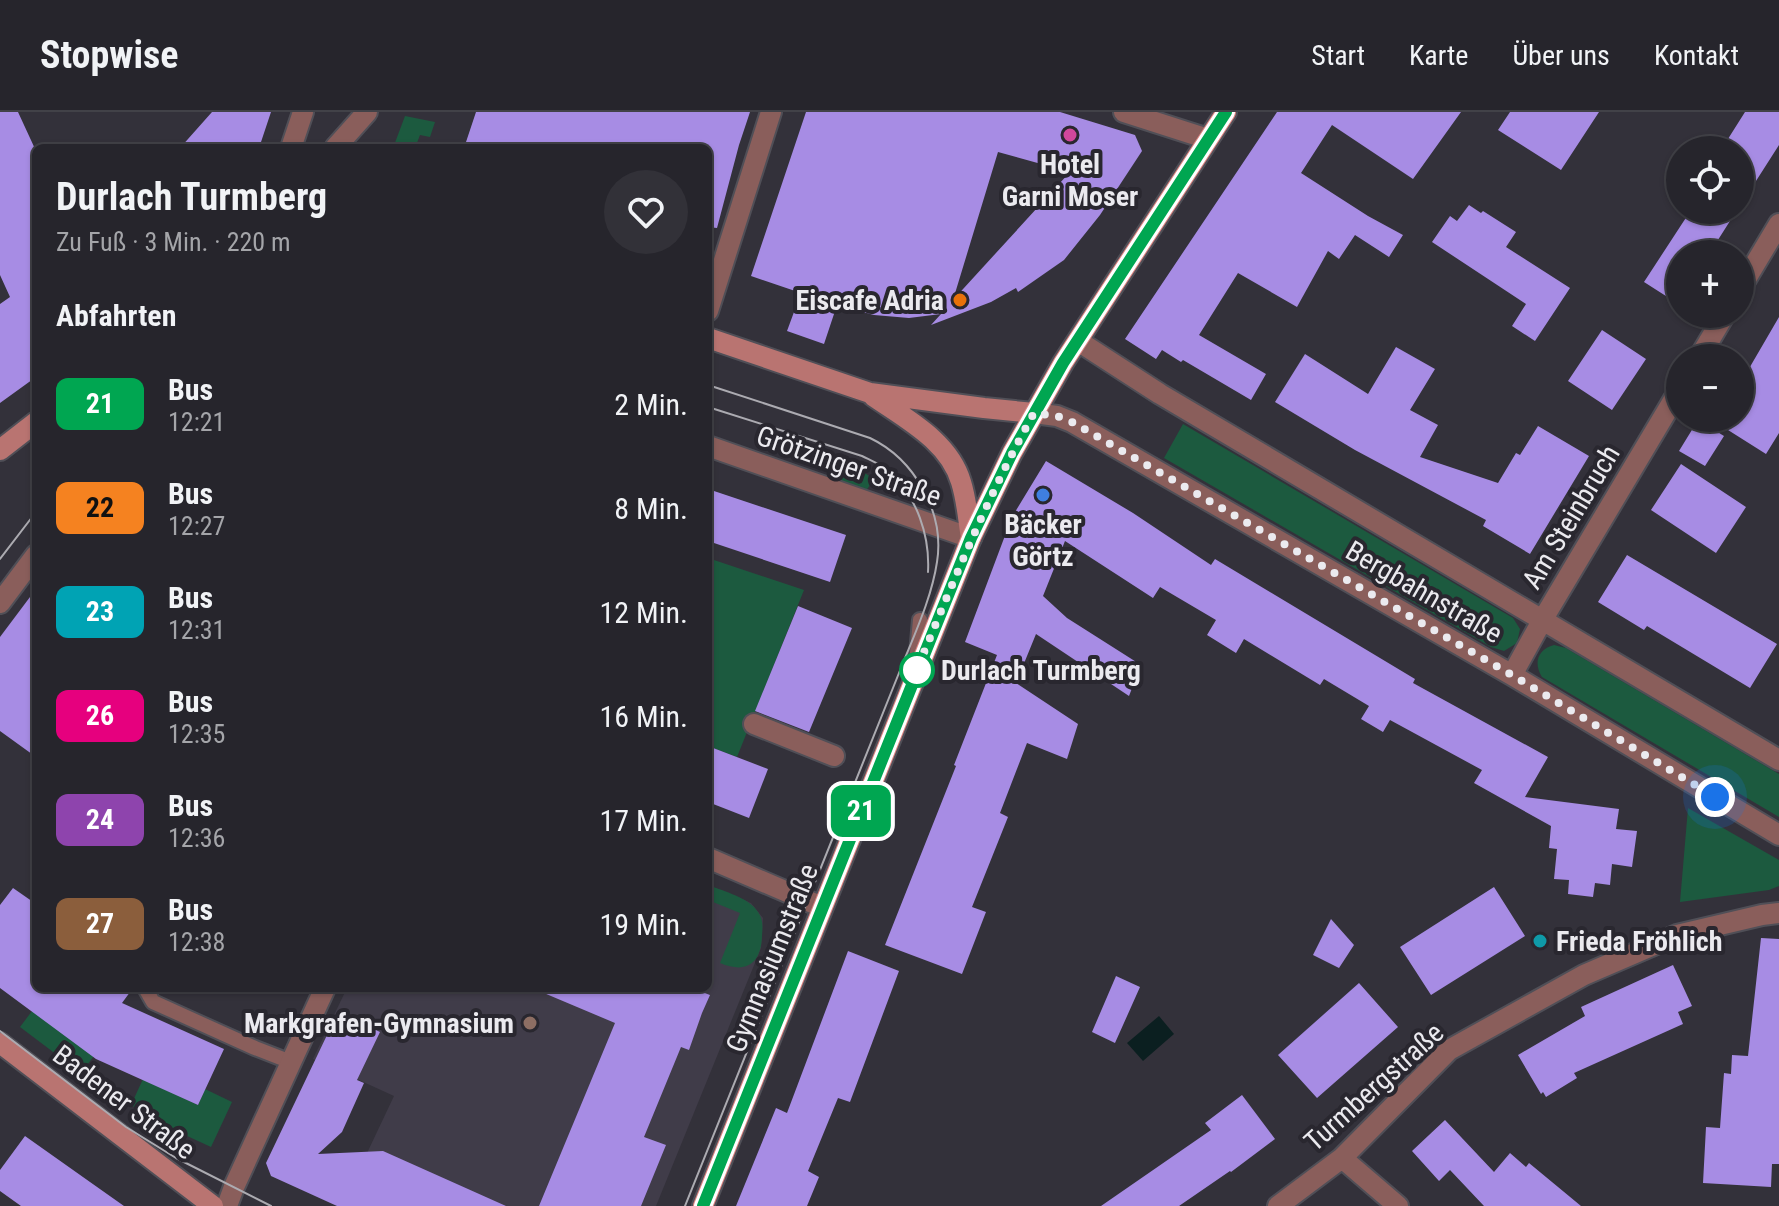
<!DOCTYPE html>
<html lang="de">
<meta charset="utf-8">
<style>
body{margin:0;font-family:"Roboto Condensed",sans-serif;background:#323138;color:#f1f3f6;height:100vh;display:flex;flex-direction:column;font-size:30px;white-space:nowrap}
*{box-sizing:border-box;margin:0}
p{font-size:26px;color:#a4a5a9}
.icon{flex:none;width:44px;height:44px;fill:none;stroke:currentColor;stroke-width:2;stroke-linecap:round;stroke-linejoin:round}
.map{position:relative;flex:1;overflow:hidden}
.details{position:absolute;left:32px;top:32px;width:680px;height:848px;display:flex;flex-direction:column;background:#26252c;border-radius:12px;box-shadow:0 2px 6px #0004,0 0 0 2px #424248}
.details>*{flex:none}
.badge{padding:0 16px;border-radius:12px;font-size:28px;line-height:52px}
.fabs{position:absolute;left:1666px;top:24px;display:grid;gap:16px}
.fabs a{display:grid;place-items:center;width:88px;height:88px;border-radius:50%;background:#26252c;box-shadow:0 2px 6px #0004,0 0 0 2px #424248;font-size:40px}
.you{position:absolute;width:40px;height:40px;margin:-20px;border:6px solid #fff;border-radius:50%;background:#1a73e8;box-shadow:0 0 0 12px #1a73e833}
.map>.badge{position:absolute;translate:-50% -50%;box-shadow:0 0 0 4px #fff}
h2{padding:0 24px;font-size:30px;line-height:72px}
.round{display:grid;place-items:center;flex:none;width:84px;height:84px;border-radius:42px;background:#323138}
.headline{display:flex;align-items:center;justify-content:space-between;height:136px;padding:0 24px}
h1{font-size:38px;font-weight:700;line-height:60px}
ul{padding:0;list-style:none}
li{display:flex;align-items:center;gap:24px;height:104px;padding:0 24px}
li div{flex:1}
li b{display:block;font-size:30px}
li em{font-style:normal}
li .badge{min-width:88px;font-weight:700;text-align:center}
header{display:flex;align-items:center;gap:48px;box-sizing:border-box;height:112px;padding:0 40px;background:#26252c;border-bottom:2px solid #424248}
header strong{font-size:38px}
nav{display:flex;gap:44px;margin-inline-start:auto;font-size:28px}
.map>svg:first-child{display:block}
.built{fill:#403c49}
.green{fill:#1c5a3f}
.water{fill:#0b1f20}
.building{fill:#a78ce4;fill-rule:evenodd}
.lines{fill:none;stroke-linecap:round;stroke-linejoin:round}
.service-casing{stroke:#504f57;stroke-width:18}
.minor-casing{stroke:#504f57;stroke-width:24}
.secondary-casing{stroke:#504f57;stroke-width:24}
.primary-casing{stroke:#504f57;stroke-width:24}
.service{stroke:#8a5e5b;stroke-width:14}
.minor{stroke:#8a5e5b;stroke-width:20}
.secondary{stroke:#b97471;stroke-width:20}
.primary{stroke:#de8582;stroke-width:20}
.tram{stroke:#acabb1;stroke-width:2}
.line-casing{stroke:#fff;stroke-width:18}
.line{stroke:#00a651;stroke-width:12}
.walk{stroke:#ebeaef;stroke-width:8;stroke-dasharray:0 14.4}
.hotel-dot{fill:#d1479c;stroke:#29272f;stroke-width:3}
.food-dot{fill:#e8710a;stroke:#29272f;stroke-width:3}
.shop-dot{fill:#3f7fe0;stroke:#29272f;stroke-width:3}
.stop-dot{fill:#fff;stroke:#00a651;stroke-width:4}
.culture-dot{fill:#0f9aa8;stroke:#29272f;stroke-width:3}
.education-dot{fill:#8d6e63;stroke:#29272f;stroke-width:3}
.labels{text-anchor:middle;dominant-baseline:central;stroke-width:8;stroke-linejoin:round;paint-order:stroke}
.poi-label{font-size:28px;font-weight:bold;fill:#ebeaef;stroke:#29272f}
.street-label{font-size:28px;fill:#ebeaef;stroke:#29272f}
.stop-label{font-size:28px;font-weight:bold;fill:#ebeaef;stroke:#29272f;text-anchor:start}
</style>
<header>
<strong>Stopwise</strong>
<nav><a>Start</a><a>Karte</a><a>Über uns</a><a>Kontakt</a></nav>
</header>
<div class="map">
<svg width="1779" height="1094" viewBox="0 0 1779 1094">
<rect width="100%" height="100%" fill="#33313a"/>
<!-- built -->
<path class="built" d="M708,773L751,791L763,806L761,836L656,1094H342L394,984L313,947L347,876H708Z"/>
<!-- green -->
<path class="green" d="M405,4L435,10L430,25L420,23L415,36H393Z
M1183,312L1513,506L1520,517L1517,531L1504,539L1491,535L1164,346Z
M838,349L860,358L874,367L866,379L832,370Z
M708,446L804,478L737,645L708,634Z
M1554,533L1566,536L1779,662V705L1542,565C1533,551 1538,537 1554,533Z
M1688,696L1779,748V774L1769,778L1680,790Z
M708,773C721,778 745,785 754,795C763,805 763,811 762,824C761,852 746,862 720,851L740,801L708,788Z
M32,899L97,940L81,961L20,915Z
M143,967L198,993L205,977L232,990L211,1035L172,1017L131,993Z"/>
<!-- water -->
<path class="water" d="M1159,904L1174,922L1143,949L1127,931Z"/>
<!-- building -->
<path class="building" d="M0,0H18L36,39V265L0,291V192L10,185L0,163Z
M212,0H271L259,36H180Z
M476,0H750L739,33L717,116L708,115V36H464Z
M806,0H1060L1135,23L1142,39L1100,103L1064,148L1018,180L1016,176L991,190L931,213L941,202L909,206L874,203L837,193L824,232L787,219L801,181L751,164ZM998,40L1070,60L953,188Z
M1277,0H1461L1413,67L1332,13L1301,61L1368,104L1403,123L1389,145L1355,123L1339,147L1328,139L1297,195L1238,161L1199,223L1266,262L1251,288L1183,248L1181,250L1162,238L1156,247L1125,227Z
M1510,0H1599L1561,58L1498,18Z
M1745,0H1779V33L1740,94V38H1721Z
M1469,93L1481,101L1483,99L1516,120L1506,135L1570,176L1535,229L1512,214L1526,192L1432,130L1450,104L1457,109Z
M1691,98H1737L1709,142H1680V193L1644,170Z
M1779,205V321L1766,342L1709,306H1740V272Z
M1602,218L1646,247L1612,298L1568,269Z
M1396,235L1435,257L1410,298L1438,313L1420,345L1498,371L1516,341L1520,343L1538,314L1589,344L1530,442L1483,414L1486,408L1355,338L1275,290L1305,242L1368,282Z
M1698,308L1724,324L1705,354L1679,339Z
M1046,349L1133,401L1211,453L1215,447L1415,567L1413,571L1548,645L1525,685L1619,697L1616,717L1637,719L1632,755L1612,752L1610,773L1595,771L1593,785L1568,782L1569,768L1554,767L1557,737L1549,736L1551,714L1474,671L1482,658L1390,608L1383,620L1361,607L1369,594L1324,567L1320,573L1244,527L1236,541L1207,523L1216,508L1160,475L1153,486L1065,429L1043,484L1067,506L1141,553L1129,584L1036,522L1016,571L1078,612L1067,647L1027,631L1000,701L1008,705L972,795L986,800L962,862L885,833L956,654L954,653L997,543L965,530L1012,405Z
M1681,352L1746,395L1716,441L1651,398Z
M708,377L846,423L830,470L708,429Z
M1627,443L1777,532L1750,576L1647,514L1644,518L1598,490Z
M36,477V645L0,619V525Z
M798,494L852,516L809,620L755,599Z
M708,634L768,657L749,706L708,690Z
M1494,775L1525,824L1431,883L1400,835Z
M13,776L36,792V876H133L122,891L224,937L198,993L96,947L0,876V793Z
M1331,807L1354,833L1339,856L1313,843Z
M1761,826L1779,827V1052H1772L1771,1075L1703,1071L1706,1015L1720,1016L1724,961L1731,962L1732,943L1748,944Z
M848,839L899,859L850,990L838,986L808,1059L819,1065L807,1094H736L776,996L787,1001Z
M1673,853L1692,894L1678,900L1683,912L1574,961L1577,966L1546,985L1543,980L1541,982L1518,943L1585,904L1581,895Z
M1116,864L1140,875L1115,931L1092,920Z
M1359,871L1398,915L1317,986L1278,943Z
M532,876H691L710,883L702,901L689,938L681,935L644,1025L666,1033L641,1094H539L615,911Z
M338,900L380,920L357,968L364,971L342,1020L318,1042L383,1039L506,1094H337L271,1064L266,1051Z
M1242,983L1275,1027L1231,1060L1230,1059L1179,1094H1101L1211,1018L1205,1011Z
M1445,1008L1494,1060L1510,1041L1526,1055L1529,1051L1581,1094H1484L1450,1058L1439,1069L1412,1039Z
M25,1024L90,1070L124,1094H21L0,1079V1058Z"/>
<g class="lines">
<defs>
<path id="service" d="M916,552L920,508
M145,876L153,890L255,936L291,950"/>
<path id="minor" d="M1124,0L1208,27
M291,36L303,0
M335,36L367,0
M1740,177L1779,112
M708,199L771,0
M1078,229L1160,282L1779,648
M1699,246L1725,202
M1034,301L1057,304L1072,310L1512,563L1779,723
M708,334L971,426
M0,491L36,443
M1512,563L1543,507L1680,277
M754,612L834,644
M708,746L822,795
M1342,1046L1398,1094
M227,1094L234,1075L325,876
M1278,1094L1342,1046L1449,938L1584,863L1677,823L1762,803L1779,801"/>
<path id="secondary" d="M708,226L870,281L984,296L1034,301
M873,284C906,307 949,329 961,370C967,389 968,408 971,426
M0,338L36,310
M0,931L213,1094"/>
<path id="primary" d="M703,1094L971,426L1012,341L1063,251L1226,0"/>
</defs>
<!-- service casing -->
<use href="#service" class="service-casing"/>
<!-- minor casing -->
<use href="#minor" class="minor-casing"/>
<!-- secondary casing -->
<use href="#secondary" class="secondary-casing"/>
<!-- primary casing -->
<use href="#primary" class="primary-casing"/>
<!-- service -->
<use href="#service" class="service"/>
<!-- minor -->
<use href="#minor" class="minor"/>
<!-- secondary -->
<use href="#secondary" class="secondary"/>
<!-- primary -->
<use href="#primary" class="primary"/>
<!-- tram -->
<path class="tram" d="M708,295L862,344C872,349 882,353 890,360C917,385 930,424 928,460
M0,447L36,400
M0,919L126,1015L176,1046L271,1094
M685,1094L903,551C916,519 932,484 937,450C945,400 914,347 870,326L708,273"/>
</g>
<g class="lines">
<defs>
<path id="line" d="M703,1094L971,426L1012,341L1063,251L1226,0"/>
</defs>
<!-- line casing -->
<use href="#line" class="line-casing"/>
<!-- line -->
<use href="#line" class="line"/>
<!-- walk -->
<path class="walk" d="M917,558L915,562C952,473 987,385 1034,301L1057,304L1072,310L1512,563L1715,685"/>
</g>
<!-- markers -->
<circle class="hotel-dot" cx="1070" cy="23" r="8"/>
<circle class="food-dot" cx="960" cy="188" r="8"/>
<circle class="shop-dot" cx="1043" cy="383" r="8"/>
<circle class="stop-dot" cx="917" cy="558" r="16"/>
<circle class="culture-dot" cx="1540" cy="829" r="8"/>
<circle class="education-dot" cx="530" cy="911" r="8"/>
<g class="labels">
<!-- poi labels -->
<g class="poi-label">
<text x="1070" y="52">Hotel<tspan x="1070" dy="32">Garni Moser</tspan></text>
<text x="944" y="188" text-anchor="end">Eiscafe Adria</text>
<text x="1043" y="412">Bäcker<tspan x="1043" dy="32">Görtz</tspan></text>
<text x="1556" y="829" text-anchor="start">Frieda Fröhlich</text>
<text x="514" y="911" text-anchor="end">Markgrafen-Gymnasium</text>
</g>
<!-- street labels -->
<g class="street-label">
<text transform="translate(849 354) rotate(19)">Grötzinger Straße</text>
<text transform="translate(1571 405) rotate(-59)">Am Steinbruch</text>
<text transform="translate(1424 480) rotate(30)">Bergbahnstraße</text>
<text transform="translate(772 846) rotate(-68)">Gymnasiumstraße</text>
<text transform="translate(1374 975) rotate(-42)">Turmbergstraße</text>
<text transform="translate(124 990) rotate(37)">Badener Straße</text>
</g>
<!-- stop labels -->
<g class="stop-label">
<text x="941" y="558">Durlach Turmberg</text>
</g>
</g>
</svg>
<div class="fabs">
<a><svg class="icon" aria-label="locate" viewBox="0 0 24 24"><circle cx="12" cy="12" r="6"/><path d="M12 2v4M12 18v4M2 12h4M18 12h4"/></svg></a>
<a>+</a>
<a>−</a>
</div>
<div class="you" style="left:1715px;top:685px"></div>
<b class="badge" style="left:861px;top:699px;background:#00a651;color:#fff">21</b>
<section class="details">
<div class="headline"><div><h1>Durlach Turmberg</h1><p>Zu Fuß · 3 Min. · 220 m</p></div><a class="round"><svg class="icon" aria-label="heart" viewBox="0 0 24 24"><path d="M12 20l-8-8c-3-5 5-10 8-4 3-6 11-1 8 4z"/></svg></a></div>
<h2>Abfahrten</h2>
<ul>
<li><span class="badge" style="background:#00a651;color:#fff">21</span><div><b>Bus</b><p>12:21</p></div><em>2 Min.</em></li>
<li><span class="badge" style="background:#f58220;color:#111">22</span><div><b>Bus</b><p>12:27</p></div><em>8 Min.</em></li>
<li><span class="badge" style="background:#00a3b4;color:#fff">23</span><div><b>Bus</b><p>12:31</p></div><em>12 Min.</em></li>
<li><span class="badge" style="background:#e6007e;color:#fff">26</span><div><b>Bus</b><p>12:35</p></div><em>16 Min.</em></li>
<li><span class="badge" style="background:#8e44ad;color:#fff">24</span><div><b>Bus</b><p>12:36</p></div><em>17 Min.</em></li>
<li><span class="badge" style="background:#8b5e3c;color:#fff">27</span><div><b>Bus</b><p>12:38</p></div><em>19 Min.</em></li>
</ul>
</section>
</div>
